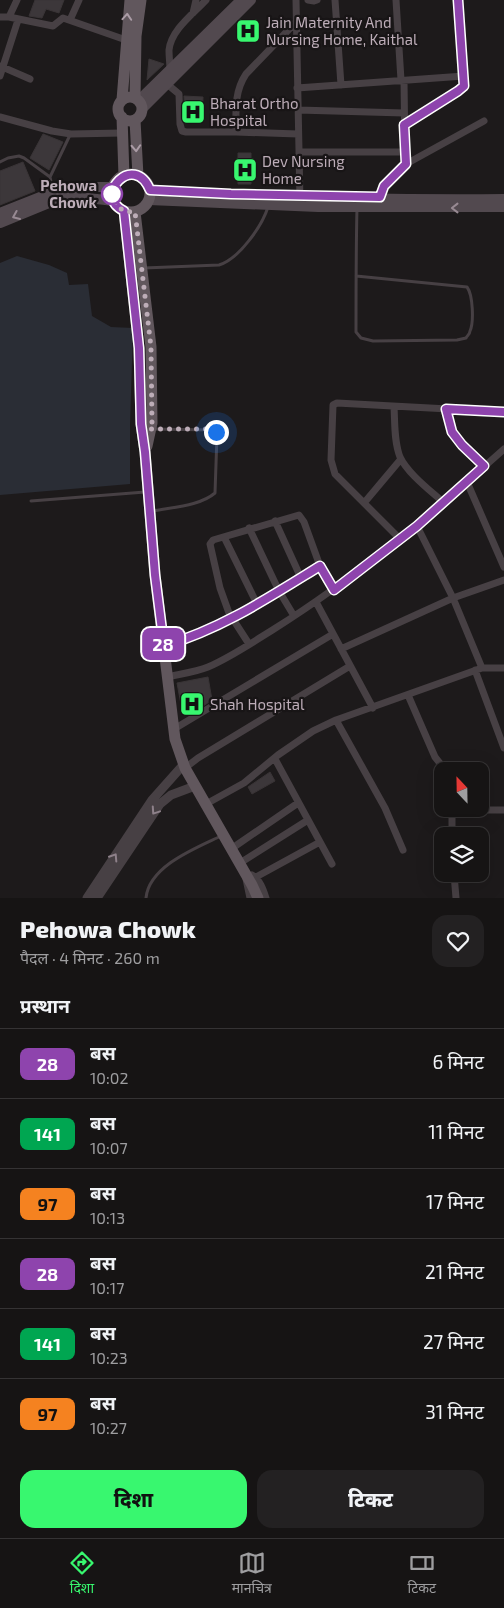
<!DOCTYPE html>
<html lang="hi">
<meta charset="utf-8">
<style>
body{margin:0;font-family:"Exo 2","Noto Sans Devanagari",sans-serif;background:#232122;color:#f1f3f6;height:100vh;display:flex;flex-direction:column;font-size:19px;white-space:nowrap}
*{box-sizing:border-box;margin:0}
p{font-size:16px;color:#9e9ea0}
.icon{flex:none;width:28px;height:28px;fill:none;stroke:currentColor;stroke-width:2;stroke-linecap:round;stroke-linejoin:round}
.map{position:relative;height:898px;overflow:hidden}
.sheet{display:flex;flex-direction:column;background:#161414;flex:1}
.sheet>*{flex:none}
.badge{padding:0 10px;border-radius:8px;font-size:18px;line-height:32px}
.needle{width:32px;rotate:338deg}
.tools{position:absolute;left:434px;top:762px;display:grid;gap:10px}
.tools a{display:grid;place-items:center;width:55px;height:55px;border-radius:10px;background:#161414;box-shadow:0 5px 20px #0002,0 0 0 1px #353334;font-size:25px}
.you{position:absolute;width:25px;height:25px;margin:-12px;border:4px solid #fff;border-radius:50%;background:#1a73e8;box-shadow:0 0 0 8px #1a73e833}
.map>.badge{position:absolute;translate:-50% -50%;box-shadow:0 0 0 2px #fff}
h2{padding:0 20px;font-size:19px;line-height:45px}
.round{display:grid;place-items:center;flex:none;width:52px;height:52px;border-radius:15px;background:#232122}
.head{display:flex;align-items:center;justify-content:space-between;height:85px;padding:0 20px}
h1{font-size:24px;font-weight:800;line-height:38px}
.primary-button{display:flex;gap:10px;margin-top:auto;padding:10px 20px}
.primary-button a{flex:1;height:58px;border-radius:15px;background:#38f76f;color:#111;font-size:20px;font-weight:800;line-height:58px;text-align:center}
.primary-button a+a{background:#232122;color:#f1f3f6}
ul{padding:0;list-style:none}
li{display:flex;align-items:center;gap:15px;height:70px;padding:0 20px;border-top:1px solid #353334}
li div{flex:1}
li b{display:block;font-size:19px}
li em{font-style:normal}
li .badge{min-width:55px;font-weight:700;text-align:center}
.tab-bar{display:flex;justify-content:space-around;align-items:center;height:70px;border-top:1px solid #353334;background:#161414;font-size:14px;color:#9e9ea0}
.tab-bar a{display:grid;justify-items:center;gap:2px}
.tab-bar .on{color:#38f76f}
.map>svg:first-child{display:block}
.green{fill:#2a2d35}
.building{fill:#3c373a;stroke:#393436}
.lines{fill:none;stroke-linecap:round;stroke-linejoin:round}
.service{stroke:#474044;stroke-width:3}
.minor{stroke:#474044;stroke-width:7}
.tertiary{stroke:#474044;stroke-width:9}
.secondary{stroke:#52494f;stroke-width:10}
.primary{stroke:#61575d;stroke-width:11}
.oneway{stroke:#ab9ca6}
.oneway2{stroke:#988a93}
.oneway3{stroke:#8e818a}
.line-casing{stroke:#fff;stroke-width:11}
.line{stroke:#8e44ad;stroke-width:8}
.walk{stroke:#bdadb8;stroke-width:5;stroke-dasharray:0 9}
.stop-dot{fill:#fff;stroke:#8e44ad;stroke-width:2.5}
.labels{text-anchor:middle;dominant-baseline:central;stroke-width:4.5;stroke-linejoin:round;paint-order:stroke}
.poi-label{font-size:15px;fill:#bdadb8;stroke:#181516;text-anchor:start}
.stop-label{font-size:15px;font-weight:bold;fill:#bdadb8;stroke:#181516;text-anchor:end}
</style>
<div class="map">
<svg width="504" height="898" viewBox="0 0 504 898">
<rect width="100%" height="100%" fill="#1d1a1b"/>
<!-- green -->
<path class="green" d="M17,256L49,265L67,273L69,285L88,284L92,316L111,327L133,328L130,425V484L0,495V263Z"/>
<!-- building -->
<path class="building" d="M35,0H64L59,13L46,9L42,18L29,16Z
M249,19L260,29L247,42L236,32Z
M149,59L164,64L147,80Z
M184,96L203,97L202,120L185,119Z
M43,134L63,142L49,170L30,158Z
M238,153H251V184H238Z
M23,162L35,191L0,205V171Z
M208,677L212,700L203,706L182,710L177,683Z
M270,772L275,781L252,794L248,787Z"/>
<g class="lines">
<!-- service -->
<path class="service" d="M0,162L8,158L19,156L24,158L50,177L53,191
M50,177L70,135
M144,268L219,265C239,259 262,226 268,207
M356,276L467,287C473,295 474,322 470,331C470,334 467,336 466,338L457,340L373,341L361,338L356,332C356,291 356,249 357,208
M152,429L213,430L217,435L215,493C200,506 172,507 153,511
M31,501L145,492
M146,898C149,866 196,848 221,836"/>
<!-- minor -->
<path class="minor" d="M296,0L300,201
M308,0L314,1L317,0
M335,0L341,85
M396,0L401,80
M193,13L196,0
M0,17H9L53,26L63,18L126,40
M9,17L17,0
M70,20L79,0
M296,22L246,74C234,92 236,111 236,132L298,134
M0,66L30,79
M170,70C170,64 169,57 169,50C171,30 193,14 206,0
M0,76L18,20
M404,80L405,156
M167,84L179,94L180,124L182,131L186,132H236
M297,88L464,76
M298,110L404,113
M0,117L52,131L71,134L122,133
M404,125L459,91L464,86L458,0
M299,152H404
M380,197L384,186L406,164L484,121
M394,407C395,423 394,442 400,457C408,474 431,491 444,503
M446,409L452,431L462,445L485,466
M467,482L504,567
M364,503L401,459
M275,521L301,578
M417,526L453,598L482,668
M249,528L279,591L294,616
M224,537L257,604
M400,539L335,474L331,460L333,405L337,403L504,412
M316,602L373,708
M249,644L229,613L220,588L210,544L213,540L299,515L304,522L320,566L333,590
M163,646L195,636L233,619L320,566
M341,649L453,598L504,580
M475,670L504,748
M167,677C180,674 196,672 208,667C231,657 253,642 274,629C357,577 431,514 504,449
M408,695L435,757L446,771
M336,720L385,808L403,850
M174,729L333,634
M275,759L332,864
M185,768L198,758L350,666
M206,804L244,783L278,755L313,731L336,720L482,668H504
M452,810H504
M452,836V809
M231,849L298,803
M240,863L308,820
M454,874L456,898
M252,875C260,880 263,889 266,898
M256,877L320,842
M246,879L250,898"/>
<!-- tertiary -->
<path class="tertiary" d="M87,898L152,800L184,764
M97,898L160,804L171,795L195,786"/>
<!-- secondary -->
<path class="secondary" d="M139,100L241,0
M142,109L251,0
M150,190C268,197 386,200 504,199
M149,200L318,207H504
M0,213L53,192L87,187H114
M0,223L56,200L88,198L114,201"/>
<!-- primary -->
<path class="primary" d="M118 109a12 12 0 1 1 24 0a12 12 0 1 1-24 0Z
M135,98L136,36L141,0
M122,100L130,0
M122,117L124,176
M135,120L138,176
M112 193a19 19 0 1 1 38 0a19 19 0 1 1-38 0Z
M124,211L139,348L141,424L145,452L155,575L175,739L185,768L252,885L258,898
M135,212L151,347L152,423L147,446"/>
</g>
<!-- one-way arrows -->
<defs><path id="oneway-chevron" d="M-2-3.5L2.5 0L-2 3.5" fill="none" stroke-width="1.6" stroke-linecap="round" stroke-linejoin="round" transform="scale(1.25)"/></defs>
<g class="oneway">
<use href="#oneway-chevron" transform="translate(127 17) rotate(-86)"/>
<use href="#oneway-chevron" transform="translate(136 148) rotate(87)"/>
</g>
<g class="oneway2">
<use href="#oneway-chevron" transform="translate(455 208) rotate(180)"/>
<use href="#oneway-chevron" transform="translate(16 216) rotate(157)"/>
</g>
<g class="oneway3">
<use href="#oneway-chevron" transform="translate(155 811) rotate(124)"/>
<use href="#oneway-chevron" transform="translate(114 857) rotate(-57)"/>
</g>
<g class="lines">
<defs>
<path id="line" d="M458,0L464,86L458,91L404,125L406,164L384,186L380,197L231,194L150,190C134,151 92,196 124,211L139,348L141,424L145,452L155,575L164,646C223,628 268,598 320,566L334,590L417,526L484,466L462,445L452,432L446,409L504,412"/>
</defs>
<!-- line casing -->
<use href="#line" class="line-casing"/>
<!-- line -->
<use href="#line" class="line"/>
<!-- walk -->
<path class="walk" d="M112,194C115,207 122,212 135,212L151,347L152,424L150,429H205L213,430L216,432"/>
</g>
<!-- icons -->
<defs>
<symbol id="hospital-square" viewBox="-11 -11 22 22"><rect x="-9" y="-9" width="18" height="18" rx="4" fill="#38f76f" stroke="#181516"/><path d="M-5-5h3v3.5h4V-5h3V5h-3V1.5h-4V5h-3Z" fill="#111"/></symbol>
</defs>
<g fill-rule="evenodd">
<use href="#hospital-square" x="234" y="17" width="28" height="28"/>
<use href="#hospital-square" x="179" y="98" width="28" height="28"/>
<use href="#hospital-square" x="231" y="156" width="28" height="28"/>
<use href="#hospital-square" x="178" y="690" width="28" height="28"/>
</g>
<!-- markers -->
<circle class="stop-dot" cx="112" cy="194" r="10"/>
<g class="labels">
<!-- poi labels -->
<g class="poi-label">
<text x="266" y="22">Jain Maternity And<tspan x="266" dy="17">Nursing Home, Kaithal</tspan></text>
<text x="210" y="103">Bharat Ortho<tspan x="210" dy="17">Hospital</tspan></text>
<text x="262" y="161">Dev Nursing<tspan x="262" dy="17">Home</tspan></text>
<text x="210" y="704">Shah Hospital</text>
</g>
<!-- stop labels -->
<g class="stop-label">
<text x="97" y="185">Pehowa<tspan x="97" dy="17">Chowk</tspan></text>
</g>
</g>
</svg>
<div class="tools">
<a><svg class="needle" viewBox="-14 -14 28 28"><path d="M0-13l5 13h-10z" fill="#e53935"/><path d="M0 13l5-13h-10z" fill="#9e9ea0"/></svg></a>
<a><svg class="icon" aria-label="layers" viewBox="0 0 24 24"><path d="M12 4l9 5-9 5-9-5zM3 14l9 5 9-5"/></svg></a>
</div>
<div class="you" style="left:216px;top:432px"></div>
<b class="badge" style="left:163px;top:644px;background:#8e44ad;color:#fff">28</b>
</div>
<section class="sheet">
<div class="head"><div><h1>Pehowa Chowk</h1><p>पैदल · 4 मिनट · 260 m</p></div><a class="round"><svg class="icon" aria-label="heart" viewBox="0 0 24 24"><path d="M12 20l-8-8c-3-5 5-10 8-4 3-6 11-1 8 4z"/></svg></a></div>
<h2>प्रस्थान</h2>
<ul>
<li><span class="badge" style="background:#8e44ad;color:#fff">28</span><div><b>बस</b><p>10:02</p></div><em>6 मिनट</em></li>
<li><span class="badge" style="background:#00a651;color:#fff">141</span><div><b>बस</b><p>10:07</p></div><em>11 मिनट</em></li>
<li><span class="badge" style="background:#f58220;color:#111">97</span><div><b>बस</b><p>10:13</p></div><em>17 मिनट</em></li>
<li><span class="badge" style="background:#8e44ad;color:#fff">28</span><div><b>बस</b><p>10:17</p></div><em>21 मिनट</em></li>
<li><span class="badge" style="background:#00a651;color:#fff">141</span><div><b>बस</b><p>10:23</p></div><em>27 मिनट</em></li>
<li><span class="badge" style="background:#f58220;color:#111">97</span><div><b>बस</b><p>10:27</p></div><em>31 मिनट</em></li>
</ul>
<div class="primary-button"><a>दिशा</a><a>टिकट</a></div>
</section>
<nav class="tab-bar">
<a class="on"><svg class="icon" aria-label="directions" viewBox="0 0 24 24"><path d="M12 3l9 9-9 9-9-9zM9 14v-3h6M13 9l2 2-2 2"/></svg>दिशा</a>
<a><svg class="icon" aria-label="map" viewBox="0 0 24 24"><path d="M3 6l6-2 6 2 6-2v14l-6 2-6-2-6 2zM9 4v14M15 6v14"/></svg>मानचित्र</a>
<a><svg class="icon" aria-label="tickets" viewBox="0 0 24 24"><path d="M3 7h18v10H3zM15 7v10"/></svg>टिकट</a>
</nav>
